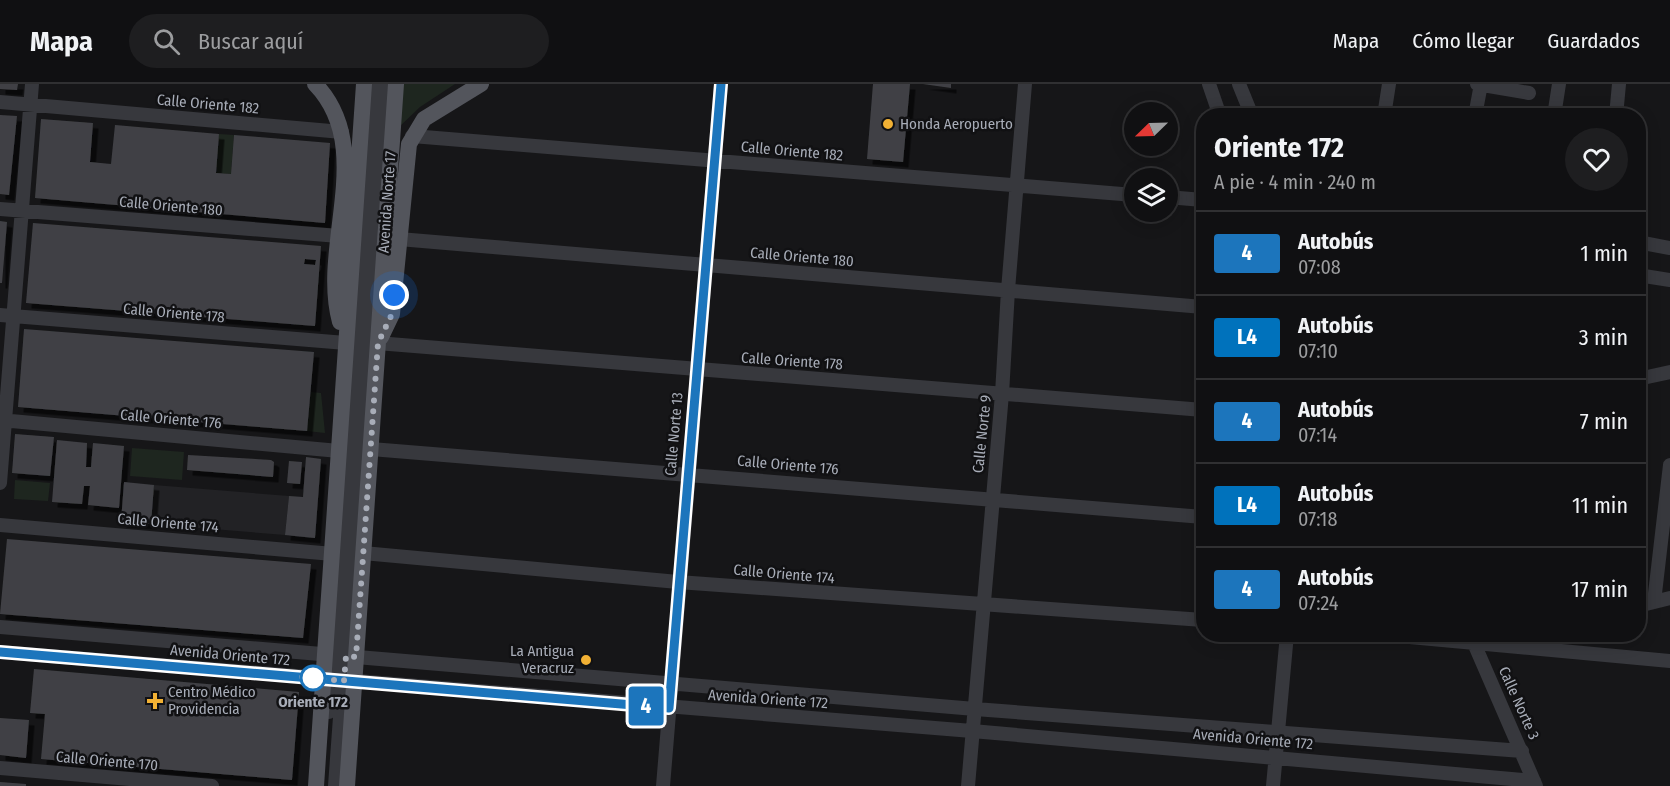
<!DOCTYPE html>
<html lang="es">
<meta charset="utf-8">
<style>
body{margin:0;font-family:"Fira Sans Condensed",sans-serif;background:#1e1e20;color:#f1f3f6;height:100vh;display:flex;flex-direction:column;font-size:22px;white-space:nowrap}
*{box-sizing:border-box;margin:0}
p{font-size:20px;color:#9c9d9f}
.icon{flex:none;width:33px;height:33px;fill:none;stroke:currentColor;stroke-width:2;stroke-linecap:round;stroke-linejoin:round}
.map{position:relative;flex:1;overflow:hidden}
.side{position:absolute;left:1196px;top:24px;width:450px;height:534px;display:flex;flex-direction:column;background:#101012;border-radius:24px;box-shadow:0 3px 15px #0003,0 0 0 2px #303032}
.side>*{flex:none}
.badge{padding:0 12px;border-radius:4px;font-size:21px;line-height:39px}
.needle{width:39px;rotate:247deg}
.fabs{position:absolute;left:1124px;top:18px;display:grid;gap:12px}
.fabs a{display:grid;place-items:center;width:54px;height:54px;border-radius:50%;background:#101012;box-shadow:0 3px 15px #0003,0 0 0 2px #303032;font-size:30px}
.you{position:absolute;width:30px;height:30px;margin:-15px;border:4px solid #fff;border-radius:50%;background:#1a73e8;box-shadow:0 0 0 9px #1a73e833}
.map>.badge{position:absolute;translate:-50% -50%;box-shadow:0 0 0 3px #fff}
.round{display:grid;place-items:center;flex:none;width:63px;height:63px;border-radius:32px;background:#1e1e20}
.headline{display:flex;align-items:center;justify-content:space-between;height:102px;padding:0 18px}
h1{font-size:28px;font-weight:700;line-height:45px}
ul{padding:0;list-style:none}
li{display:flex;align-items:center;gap:18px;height:84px;padding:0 18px;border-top:2px solid #303032}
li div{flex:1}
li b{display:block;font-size:22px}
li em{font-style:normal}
li .badge{min-width:66px;font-weight:700;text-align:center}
header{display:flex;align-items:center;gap:36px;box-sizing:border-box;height:84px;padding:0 30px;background:#101012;border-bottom:2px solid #303032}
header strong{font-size:28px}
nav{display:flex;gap:33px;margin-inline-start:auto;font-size:21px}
.search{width:420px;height:54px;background:#1e1e20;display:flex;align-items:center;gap:15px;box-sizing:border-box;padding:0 21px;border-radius:33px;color:#9c9d9f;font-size:22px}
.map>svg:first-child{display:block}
.built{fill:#222225}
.green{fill:#1e261f}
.building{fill:#404145;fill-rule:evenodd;filter:url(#shadow)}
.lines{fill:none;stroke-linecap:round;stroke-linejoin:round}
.minor{stroke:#37383d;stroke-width:14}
.major{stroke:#53555c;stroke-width:16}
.line-casing{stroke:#fff;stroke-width:14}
.line{stroke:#1c75bc;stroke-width:9}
.walk{stroke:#a8adb8;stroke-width:6;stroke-dasharray:0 10.8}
.poi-dot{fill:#f2b134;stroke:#111113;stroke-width:2}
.stop-dot{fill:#fff;stroke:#1c75bc;stroke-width:3}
.labels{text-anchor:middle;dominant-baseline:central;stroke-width:5;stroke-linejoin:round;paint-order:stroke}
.street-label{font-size:15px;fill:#a8adb8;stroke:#111113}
.poi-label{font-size:15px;fill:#a8adb8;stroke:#111113;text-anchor:start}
.stop-label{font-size:15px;font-weight:bold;fill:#a8adb8;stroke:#111113}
</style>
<header>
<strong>Mapa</strong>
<div class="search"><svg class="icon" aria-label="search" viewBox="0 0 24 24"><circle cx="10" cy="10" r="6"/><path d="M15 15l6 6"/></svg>Buscar aquí</div>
<nav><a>Mapa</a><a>Cómo llegar</a><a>Guardados</a></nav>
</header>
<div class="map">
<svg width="1670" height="702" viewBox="0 0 1670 702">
<defs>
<filter id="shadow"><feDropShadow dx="5.5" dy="5.5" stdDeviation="0" flood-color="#0009"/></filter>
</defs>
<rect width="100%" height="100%" fill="#161618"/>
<!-- built -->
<path class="built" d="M154,401L289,412L285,451L151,440Z"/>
<!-- green -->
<path class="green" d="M401,0H455L420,23L397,45Z
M219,50L234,51L231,90L216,89Z
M311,308L321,309L325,349L307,347Z
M132,364L184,368L182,396L130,392Z
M15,396L50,399L48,417L14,415Z"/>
<!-- building -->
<path class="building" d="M0,0H18L17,6L0,5Z
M873,0H910L903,78L867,75Z
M923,0H951V4Z
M0,31L17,32L9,111L0,110Z
M41,35L93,39L90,78L111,80L115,41L219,50L216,89L231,90L234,51L330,59L325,139L35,114Z
M0,137L7,138L2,199H0Z
M33,139L321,162L315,242L26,219ZM305,175L316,176L315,181L304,180Z
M24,245L314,268L307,347L18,323Z
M15,350L54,353L50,392L12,389Z
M57,356L87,359L86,383H91L93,359L124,362L119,424L88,421L90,402H84L82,420L52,418Z
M188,371L271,376L274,378L273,393L187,386Z
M306,373L321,375L315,454L285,451L289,412L303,413Z
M289,377L302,378L300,400L287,399Z
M124,398L154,401L151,440L121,438Z
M7,455L311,480L303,554L0,530Z
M34,585L299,608L292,696L41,675L45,630L30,629Z
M0,634L29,636L26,674L0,671Z
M0,698L26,700V702H0Z"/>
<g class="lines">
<!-- minor -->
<path class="minor" d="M1209,0L1220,32
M1239,0L1252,32
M1477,0L1529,9
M0,18L342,48
M1433,30L1437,32
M1384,32L1389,0
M1475,32L1481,0
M1554,32L1559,0
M1616,32L1619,0
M412,52L1134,111
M1167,113L1203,116
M0,125L339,152
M399,155L1203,223
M1638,158L1670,164
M1638,191L1670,196
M0,231L346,259
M377,259L1203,326
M1638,295L1670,288
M0,336L339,367
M371,365L1203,433
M0,399L32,0
M0,441L333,470
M363,469L678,498L1203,536
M1654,518L1670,381
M1638,522L1670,514
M0,543L975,625L1522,667
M1377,550L1670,577
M1470,550L1536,702
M1521,550L1526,563L1541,550
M0,568L972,647L1534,697
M329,628L377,0
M0,684L212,702
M335,702L386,0
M663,702L721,0
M968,702L1002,310L1008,206L1025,0
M1273,702L1287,550"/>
<!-- major -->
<path class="major" d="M315,0C377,64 319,161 340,238
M381,253L392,230L409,60L424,35L481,0
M316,702L364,0
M347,702L396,0"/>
</g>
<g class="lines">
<defs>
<path id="line" d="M0,568L669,624L721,0"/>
</defs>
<!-- line casing -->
<use href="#line" class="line-casing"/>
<!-- line -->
<use href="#line" class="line"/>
<!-- walk -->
<path class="walk" d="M313,594L302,593L344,597L346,572L356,573L378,259L392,230L394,211"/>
</g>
<!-- markers -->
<g class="poi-dot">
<circle cx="888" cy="40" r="6"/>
<circle cx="586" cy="576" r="6"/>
<path d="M152 608h6v6h6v6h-6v6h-6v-6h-6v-6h6z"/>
</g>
<circle class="stop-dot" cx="313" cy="594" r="12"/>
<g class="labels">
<!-- street labels -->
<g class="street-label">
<text transform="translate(208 20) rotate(5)">Calle Oriente 182</text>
<text transform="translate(792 67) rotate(5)">Calle Oriente 182</text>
<text transform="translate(387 118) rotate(-86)">Avenida Norte 17</text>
<text transform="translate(171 122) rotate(5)">Calle Oriente 180</text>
<text transform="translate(802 173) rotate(5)">Calle Oriente 180</text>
<text transform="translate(174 229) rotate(5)">Calle Oriente 178</text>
<text transform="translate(792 277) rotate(4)">Calle Oriente 178</text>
<text transform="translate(171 335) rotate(5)">Calle Oriente 176</text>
<text transform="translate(674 350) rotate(-85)">Calle Norte 13</text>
<text transform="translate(982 350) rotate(-84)">Calle Norte 9</text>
<text transform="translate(788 381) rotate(5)">Calle Oriente 176</text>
<text transform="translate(168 439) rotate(5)">Calle Oriente 174</text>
<text transform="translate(784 490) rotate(5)">Calle Oriente 174</text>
<text transform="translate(230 571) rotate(5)">Avenida Oriente 172</text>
<text transform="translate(768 615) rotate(4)">Avenida Oriente 172</text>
<text transform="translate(1519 619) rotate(66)">Calle Norte 3</text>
<text transform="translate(1253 655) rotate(5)">Avenida Oriente 172</text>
<text transform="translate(107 677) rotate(5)">Calle Oriente 170</text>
</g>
<!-- poi labels -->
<g class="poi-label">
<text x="900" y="40">Honda Aeropuerto</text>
<text x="574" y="567" text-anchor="end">La Antigua<tspan x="574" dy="17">Veracruz</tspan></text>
<text x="168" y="608">Centro Médico<tspan x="168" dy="17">Providencia</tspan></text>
</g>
<!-- stop labels -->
<g class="stop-label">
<text x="313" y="618">Oriente 172</text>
</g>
</g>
</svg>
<div class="fabs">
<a><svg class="needle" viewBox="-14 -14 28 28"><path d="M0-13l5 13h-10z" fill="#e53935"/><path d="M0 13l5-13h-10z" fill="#9c9d9f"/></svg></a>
<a><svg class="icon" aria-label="layers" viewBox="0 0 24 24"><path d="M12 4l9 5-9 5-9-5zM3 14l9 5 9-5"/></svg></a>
</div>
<div class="you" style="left:394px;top:211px"></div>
<b class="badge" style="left:646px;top:622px;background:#1c75bc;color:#fff">4</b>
<section class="side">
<div class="headline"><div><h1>Oriente 172</h1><p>A pie · 4 min · 240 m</p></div><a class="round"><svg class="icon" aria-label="heart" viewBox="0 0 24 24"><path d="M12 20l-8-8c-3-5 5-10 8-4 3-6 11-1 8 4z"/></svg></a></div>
<ul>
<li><span class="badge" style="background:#1c75bc;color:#fff">4</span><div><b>Autobús</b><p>07:08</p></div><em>1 min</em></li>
<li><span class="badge" style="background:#0072bc;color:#fff">L4</span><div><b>Autobús</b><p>07:10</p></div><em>3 min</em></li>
<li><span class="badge" style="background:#1c75bc;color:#fff">4</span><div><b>Autobús</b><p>07:14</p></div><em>7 min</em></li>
<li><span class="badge" style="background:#0072bc;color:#fff">L4</span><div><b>Autobús</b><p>07:18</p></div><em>11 min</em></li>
<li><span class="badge" style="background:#1c75bc;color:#fff">4</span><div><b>Autobús</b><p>07:24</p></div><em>17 min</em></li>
</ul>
</section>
</div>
